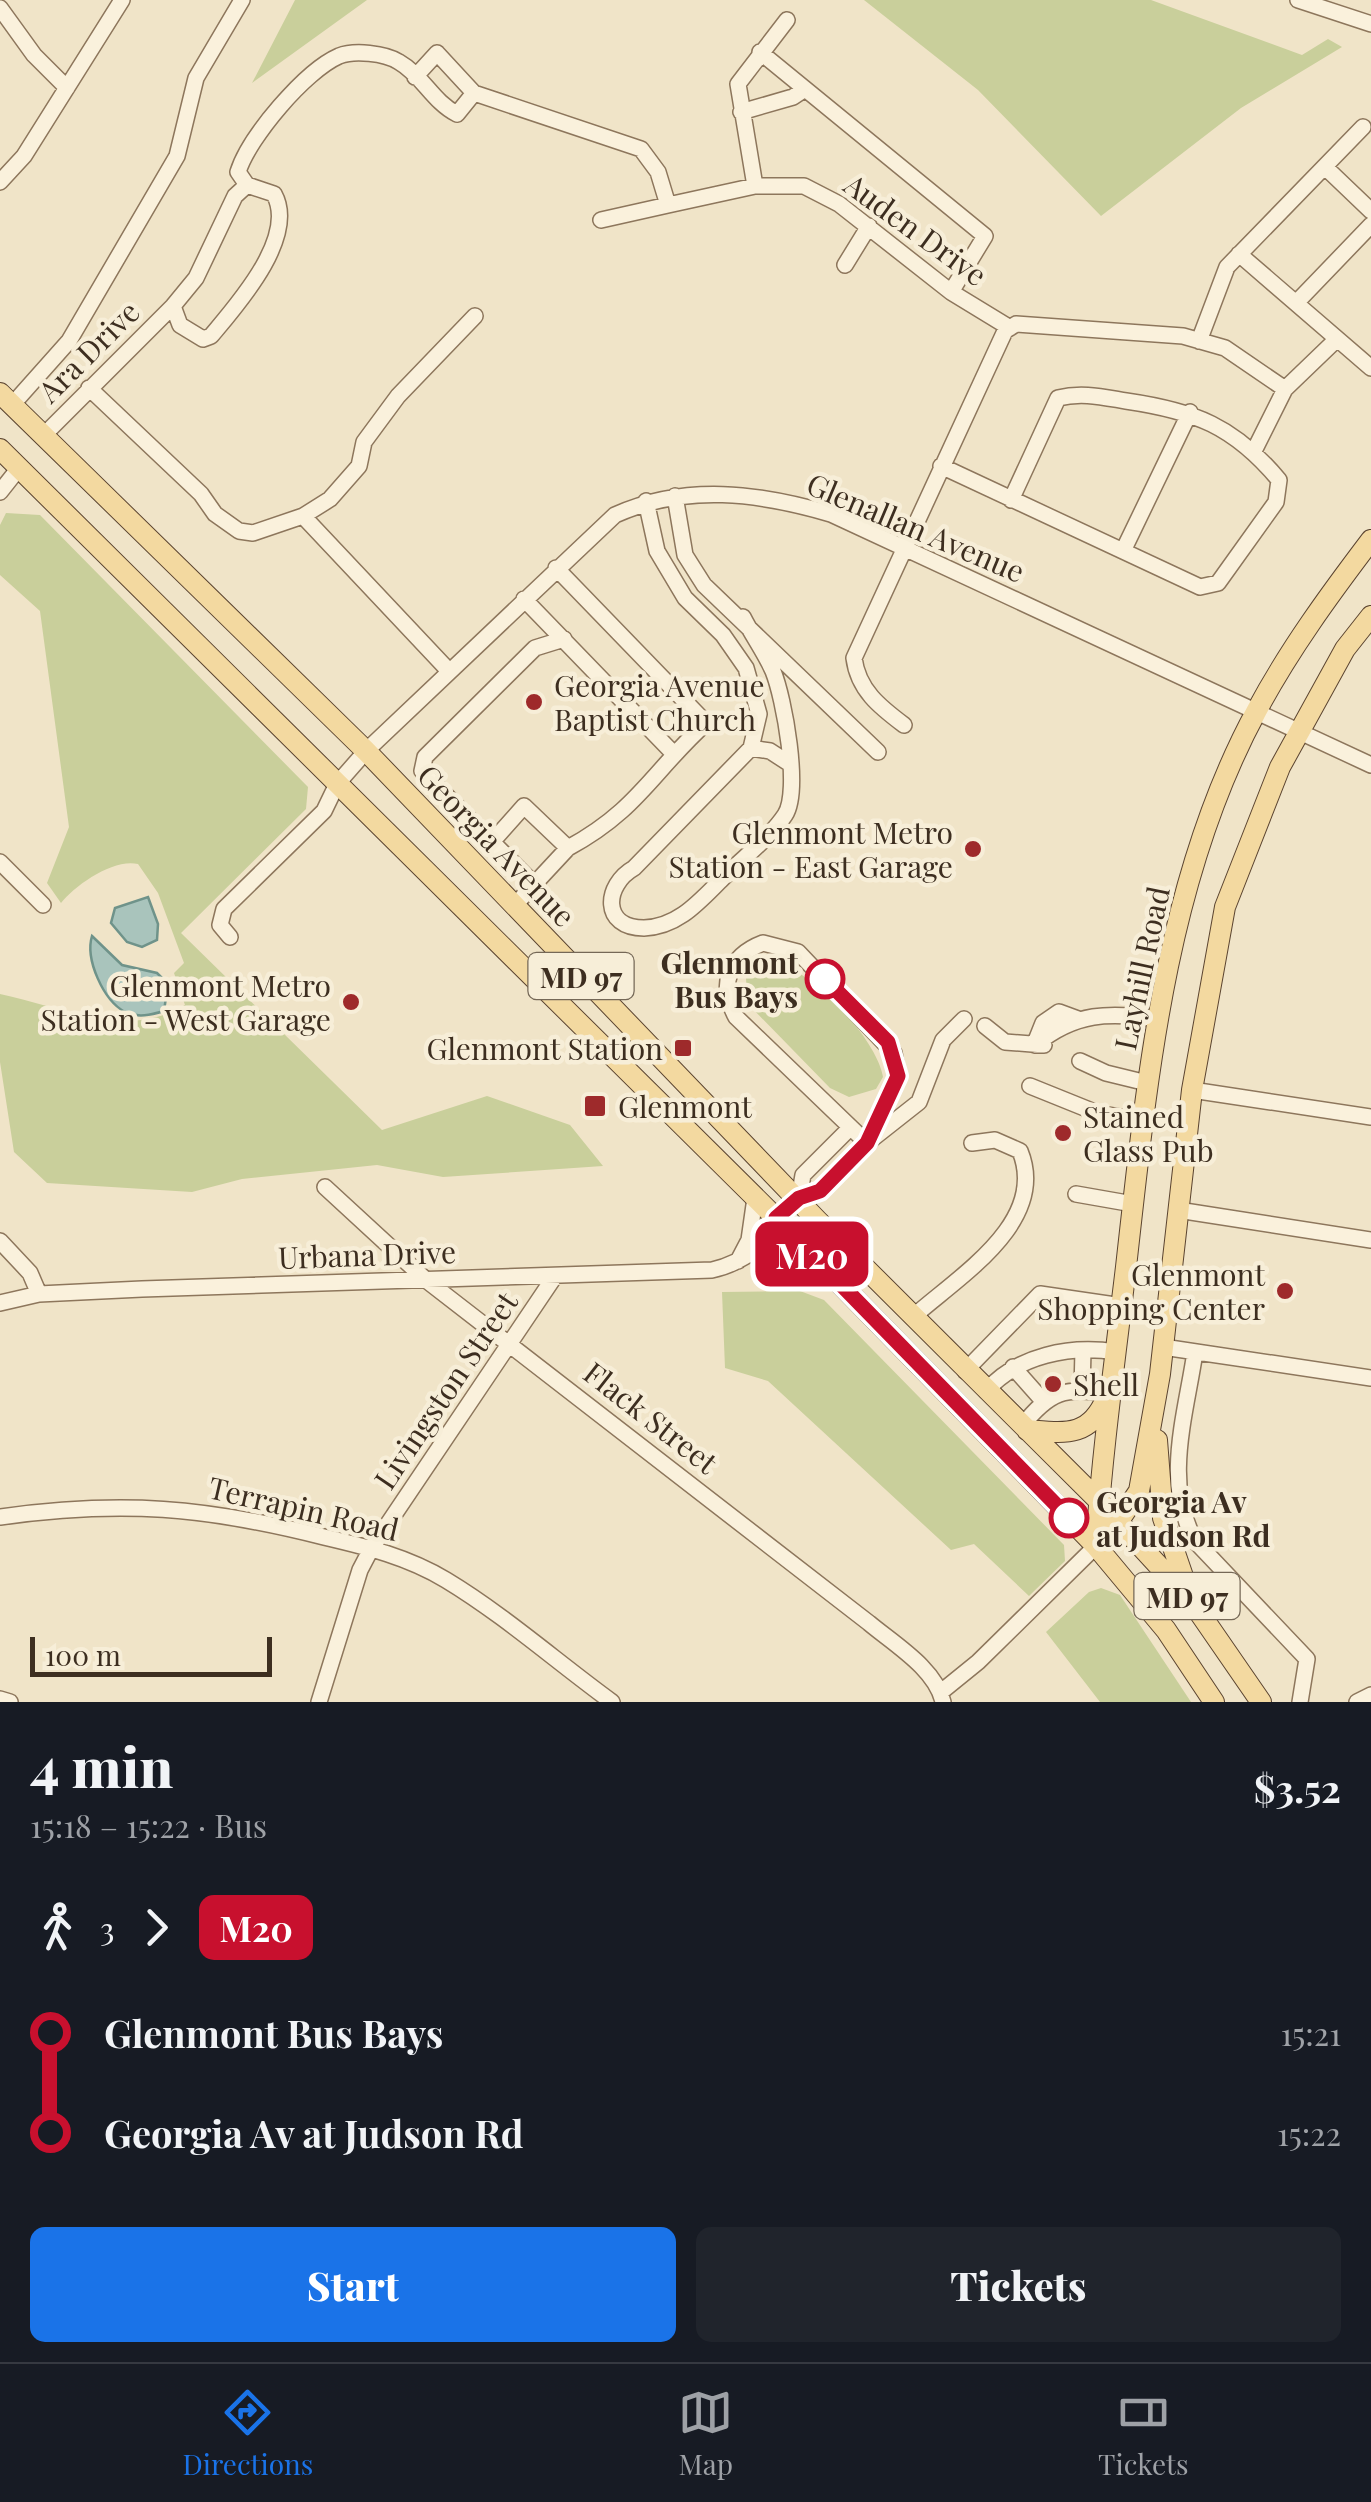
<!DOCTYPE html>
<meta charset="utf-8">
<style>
body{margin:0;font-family:"Playfair Display",serif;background:#20242c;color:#f1f3f6;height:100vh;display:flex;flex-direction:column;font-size:38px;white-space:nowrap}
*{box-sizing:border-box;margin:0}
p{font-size:32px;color:#9ea1a6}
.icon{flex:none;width:55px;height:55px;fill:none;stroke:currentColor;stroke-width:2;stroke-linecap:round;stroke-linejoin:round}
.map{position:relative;height:1702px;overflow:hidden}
.panel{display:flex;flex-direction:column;background:#171b24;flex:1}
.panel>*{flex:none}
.badge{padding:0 20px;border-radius:15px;font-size:35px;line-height:65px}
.scale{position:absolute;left:30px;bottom:25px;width:242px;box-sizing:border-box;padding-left:10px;border:5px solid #3d2e20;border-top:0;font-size:28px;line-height:35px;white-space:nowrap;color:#3d2e20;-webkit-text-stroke:8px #f7eed8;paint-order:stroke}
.map>.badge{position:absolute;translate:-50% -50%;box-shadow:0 0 0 5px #fff}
.legs{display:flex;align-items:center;gap:15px;height:110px;padding:0 30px;font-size:32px}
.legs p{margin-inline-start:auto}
.overview{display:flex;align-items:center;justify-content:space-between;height:170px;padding:0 30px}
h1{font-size:55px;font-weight:800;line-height:75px}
.cta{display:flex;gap:20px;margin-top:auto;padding:20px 30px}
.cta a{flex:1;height:115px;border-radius:15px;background:#1a73e8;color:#fff;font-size:40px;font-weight:800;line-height:115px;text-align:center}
.cta a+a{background:#20242c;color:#f1f3f6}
ul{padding:0 30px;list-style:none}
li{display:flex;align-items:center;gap:35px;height:100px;font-size:38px}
li i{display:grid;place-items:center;width:15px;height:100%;margin:0 12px;background:currentColor}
li i::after{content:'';width:25px;height:25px;margin:-12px;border:8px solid;border-radius:50%;background:#171b24}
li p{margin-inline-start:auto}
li:first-child i{background:linear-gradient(#0000 50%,currentColor 0)}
li:last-child i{background:linear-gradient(currentColor 50%,#0000 0)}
.tabs{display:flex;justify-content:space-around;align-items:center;height:140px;border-top:2px solid #363941;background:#171b24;font-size:28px;color:#9ea1a6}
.tabs a{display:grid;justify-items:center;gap:5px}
.tabs .selected{color:#1a73e8}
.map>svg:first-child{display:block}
.green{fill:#c9cf9b}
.water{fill:#a9c4bc;stroke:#6f938a;stroke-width:2.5}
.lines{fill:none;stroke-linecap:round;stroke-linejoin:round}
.minor-casing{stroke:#8d765c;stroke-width:18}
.major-casing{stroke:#5b4430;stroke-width:22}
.minor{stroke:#faf1dc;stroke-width:15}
.major{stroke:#f3d9a0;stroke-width:20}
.line-1-casing{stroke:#fff;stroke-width:22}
.line-1{stroke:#c8102e;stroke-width:15}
.poi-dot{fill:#9e2a2b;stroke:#f7eed8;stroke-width:4}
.stop-1-dot{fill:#fff;stroke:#c8102e;stroke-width:5}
.labels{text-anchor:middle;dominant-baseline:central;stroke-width:9;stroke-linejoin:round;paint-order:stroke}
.shield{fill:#f7eed8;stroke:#756857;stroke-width:2.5}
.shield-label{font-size:28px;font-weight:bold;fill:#3d2e20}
.street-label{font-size:30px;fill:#3d2e20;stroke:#f7eed8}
.poi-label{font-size:30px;fill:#3d2e20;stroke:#f7eed8;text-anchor:start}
.stop-label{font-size:30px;font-weight:bold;fill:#3d2e20;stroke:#f7eed8;text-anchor:end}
</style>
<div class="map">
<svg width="1371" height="1702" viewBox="0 0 1371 1702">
<rect width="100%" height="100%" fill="#f0e4c8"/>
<!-- green -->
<path class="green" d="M295,0H367L252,83Z
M864,0H1151L1302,55L1328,39L1342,47L1241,108L1101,216L978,90Z
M6,513L40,515L308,787L306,809L181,933L382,1130L487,1096L570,1125L603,1166L443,1177L377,1165L242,1179L192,1192L47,1183L14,1152L0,1062V994C63,1007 125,1041 185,1005L174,973L184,963L158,893L138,864C114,858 75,885 61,903L47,883L69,827L40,611L0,575V525Z
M764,961C804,959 877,1038 883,1077L876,1089L849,1097L830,1088L747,1003L746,977Z
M800,1291L824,1300L1064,1545L1065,1561L1029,1596L974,1544L951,1550L768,1381L725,1368L722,1292Z
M1101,1588L1120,1595L1191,1702H1100L1046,1632L1089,1592Z"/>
<!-- water -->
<path class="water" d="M148,897L158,924L157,940L142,947L127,942L111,923L115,908Z
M92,936L122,965L157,973L168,984L164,1011C151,1015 138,1018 125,1012C103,1000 85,959 92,936Z"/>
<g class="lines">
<defs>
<path id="minor" d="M1298,0L1371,24
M0,8L34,55L67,88
M760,52L985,236L951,292
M415,77L437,53L474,93
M474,93L641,149L658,172L668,205L755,186H804L839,204L951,292L1010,328
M741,112L793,97L805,89
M1325,167L1371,211
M0,182L24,156L122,0
M247,185L238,172C249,137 305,71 339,56C354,50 385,53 399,62C422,75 433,102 457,114L474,93
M755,186L738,84L787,20
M601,220L668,205
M1239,254L1371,368
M845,265L869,226
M1296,303L1371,225
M1199,341L1227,267L1363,127
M89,388L201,494L215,514L239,531L253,533L303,516L330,499L359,466L364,442L398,396L475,316
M1285,389L1337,339
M12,405L69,341L177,156L196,78L242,0
M43,436L173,306L196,278L235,196L247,185L274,194C298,237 237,305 211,336L203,339L180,325L173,306
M941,466L1200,587L1218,583L1276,502L1279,480C1234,426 1195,411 1126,401C1102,397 1082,392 1058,398L1011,500
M0,492L19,468
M675,496L685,555L704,585L878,752
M646,501L657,551L685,598L723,635L746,668L759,714L751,748L634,868C604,885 601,928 644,928C677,927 698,903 720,881C740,860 769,839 785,815C801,791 784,698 773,671C765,653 752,635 743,617
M303,516L449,671
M1123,551L1190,412
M556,568L706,723C652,772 638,810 568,848
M524,599L673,753
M904,725C880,707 858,690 854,658L1005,331L1016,324L1183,336L1225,348L1285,389L1254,451
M751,748L770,751L790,764
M492,842L524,806L568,848L514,906
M0,862L43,905
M534,884L422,771L425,757L535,648L564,639
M230,937L220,925L224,909L324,811L337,784L366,751L615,515C686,483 759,493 831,514L1371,765
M763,943L798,952L894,1053L898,1076L867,1143L736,1017C718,985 729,956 763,943Z
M985,1026L1005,1042L1044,1045
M1035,1043L1043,1023L1059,1012L1078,1019
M1035,1045C1075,1012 1109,1012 1159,1019
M1080,1061L1106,1073L1147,1083
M1030,1086L1097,1113L1143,1121
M1192,1090L1371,1117
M325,1187L426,1280L869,1623C894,1644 936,1669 943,1702
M1076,1194L1133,1204
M799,1198L803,1175L850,1128
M1178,1210L1371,1240
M776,1218L799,1198L820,1191L867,1143L919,1102L943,1040L964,1019
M0,1241L30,1273L39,1294
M738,1261L749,1240L755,1198
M0,1303L39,1294L142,1289L712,1270C742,1264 761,1243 790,1233
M913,1317C959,1276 1049,1222 1020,1151L995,1140L972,1143
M1163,1347L1371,1378
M1195,1352C1186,1414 1162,1485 1196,1542L1307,1659L1300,1702
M1013,1367L1044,1402
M965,1371L1040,1294L1122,1306
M986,1391C1018,1355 1070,1345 1116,1352
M1082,1391L1083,1350
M1022,1426C1049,1392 1065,1386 1108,1394
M0,1517C121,1500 206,1507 324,1537C367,1547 408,1557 446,1580C504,1615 557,1662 612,1702
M941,1692L978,1662L1096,1546
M0,1699L10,1702
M319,1702L360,1570L371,1549L555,1276
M1357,1702L1371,1695"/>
<path id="major" d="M0,393L366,751L817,1220L1099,1501L1192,1602L1261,1702
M0,449L776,1218L1096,1546L1166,1630L1214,1702
M1027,1430C1065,1433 1089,1438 1106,1399
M1157,1440L1163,1518L1188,1591
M1112,1531L1139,1491L1160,1374L1192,1090L1225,907L1280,767L1345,649L1371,616
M1096,1546C1102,1452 1115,1360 1126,1267C1147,1080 1165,879 1257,710C1289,650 1330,594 1371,540"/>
</defs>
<!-- minor casing -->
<use href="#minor" class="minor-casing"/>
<!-- major casing -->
<use href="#major" class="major-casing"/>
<!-- minor -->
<use href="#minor" class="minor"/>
<!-- major -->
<use href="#major" class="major"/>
</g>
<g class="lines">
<defs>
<path id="line-1" d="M825,979L888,1042L898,1076L867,1143L820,1191L799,1198L776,1218L1069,1518"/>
</defs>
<!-- line-1 casing -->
<use href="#line-1" class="line-1-casing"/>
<!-- line-1 -->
<use href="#line-1" class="line-1"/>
</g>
<!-- markers -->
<g class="poi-dot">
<circle cx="534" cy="702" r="10"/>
<circle cx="973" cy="849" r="10"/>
<circle cx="351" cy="1002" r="10"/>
<rect x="673" y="1038" width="20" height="20" rx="5"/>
<rect x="583" y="1094" width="24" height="24" rx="5"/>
<circle cx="1063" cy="1133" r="10"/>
<circle cx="1285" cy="1291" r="10"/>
<circle cx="1053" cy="1384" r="10"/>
</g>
<g class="stop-1-dot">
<circle cx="825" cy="979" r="18"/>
<circle cx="1069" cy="1518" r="18"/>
</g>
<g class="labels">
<!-- shield labels -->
<g class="shield">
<rect x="528.5" y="953" width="105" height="46" rx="8"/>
<rect x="1134.5" y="1573" width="105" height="46" rx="8"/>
</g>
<g class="shield-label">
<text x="581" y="976">MD 97</text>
<text x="1187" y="1596">MD 97</text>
</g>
<!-- street labels -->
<g class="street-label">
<text transform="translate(916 229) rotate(36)">Auden Drive</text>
<text transform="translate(88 351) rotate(-45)">Ara Drive</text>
<text transform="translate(916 527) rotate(23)">Glenallan Avenue</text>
<text transform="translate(497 845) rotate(46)">Georgia Avenue</text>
<text transform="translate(1141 968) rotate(-78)">Layhill Road</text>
<text transform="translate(367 1254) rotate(-2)">Urbana Drive</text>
<text transform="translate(445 1390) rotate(-56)">Livingston Street</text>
<text transform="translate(651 1417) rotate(38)">Flack Street</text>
<text transform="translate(304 1508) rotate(13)">Terrapin Road</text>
</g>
<!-- poi labels -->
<g class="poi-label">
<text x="554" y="685">Georgia Avenue<tspan x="554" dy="34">Baptist Church</tspan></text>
<text x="953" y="832" text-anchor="end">Glenmont Metro<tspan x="953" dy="34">Station - East Garage</tspan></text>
<text x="331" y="985" text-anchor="end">Glenmont Metro<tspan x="331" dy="34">Station - West Garage</tspan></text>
<text x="663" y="1048" text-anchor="end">Glenmont Station</text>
<text x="618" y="1106">Glenmont</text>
<text x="1083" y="1116">Stained<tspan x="1083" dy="34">Glass Pub</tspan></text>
<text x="1265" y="1274" text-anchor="end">Glenmont<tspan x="1265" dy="34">Shopping Center</tspan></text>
<text x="1073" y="1384">Shell</text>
</g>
<!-- stop labels -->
<g class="stop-label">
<text x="798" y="962">Glenmont<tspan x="798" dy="34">Bus Bays</tspan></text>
<text x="1096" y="1501" text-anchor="start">Georgia Av<tspan x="1096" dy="34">at Judson Rd</tspan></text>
</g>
</g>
</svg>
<div class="scale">100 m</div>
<b class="badge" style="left:812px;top:1254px;background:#c8102e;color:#fff">M20</b>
</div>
<section class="panel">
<div class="overview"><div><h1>4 min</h1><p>15:18 – 15:22 · Bus</p></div><b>$3.52</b></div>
<div class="legs"><svg class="icon" aria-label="walk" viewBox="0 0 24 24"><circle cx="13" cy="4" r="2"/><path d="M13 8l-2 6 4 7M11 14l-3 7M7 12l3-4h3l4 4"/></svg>3<svg class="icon" aria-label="forward" viewBox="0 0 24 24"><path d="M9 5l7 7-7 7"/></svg><b class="badge" style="background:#c8102e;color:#fff">M20</b></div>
<ul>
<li><i style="color:#c8102e"></i><b>Glenmont Bus Bays</b><p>15:21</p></li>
<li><i style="color:#c8102e"></i><b>Georgia Av at Judson Rd</b><p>15:22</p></li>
</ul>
<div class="cta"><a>Start</a><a>Tickets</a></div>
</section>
<nav class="tabs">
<a class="selected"><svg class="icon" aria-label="directions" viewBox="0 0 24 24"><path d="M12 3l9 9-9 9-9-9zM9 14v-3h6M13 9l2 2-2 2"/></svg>Directions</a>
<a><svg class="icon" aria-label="map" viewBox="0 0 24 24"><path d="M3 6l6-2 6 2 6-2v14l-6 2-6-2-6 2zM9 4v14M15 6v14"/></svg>Map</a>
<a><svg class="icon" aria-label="tickets" viewBox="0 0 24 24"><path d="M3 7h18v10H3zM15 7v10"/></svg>Tickets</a>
</nav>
